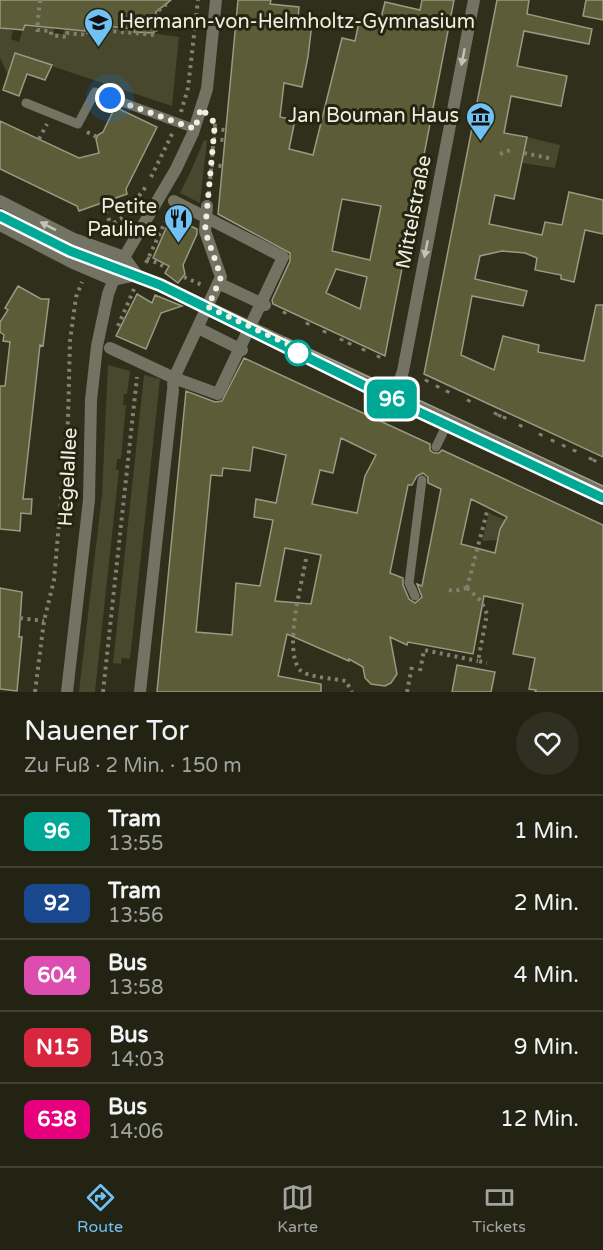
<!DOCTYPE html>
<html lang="de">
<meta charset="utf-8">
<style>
body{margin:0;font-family:"Varela Round",sans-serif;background:#2f2f22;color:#f1f3f6;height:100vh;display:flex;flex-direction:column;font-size:22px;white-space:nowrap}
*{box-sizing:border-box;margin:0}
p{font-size:20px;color:#a3a4a0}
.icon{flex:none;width:33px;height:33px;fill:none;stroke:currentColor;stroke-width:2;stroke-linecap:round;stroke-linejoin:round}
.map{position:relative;height:692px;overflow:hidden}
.side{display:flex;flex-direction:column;background:#232314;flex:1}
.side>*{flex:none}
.badge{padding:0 12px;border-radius:9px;font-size:21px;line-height:39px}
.you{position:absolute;width:30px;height:30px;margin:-15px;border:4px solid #fff;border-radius:50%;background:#1a73e8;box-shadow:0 0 0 9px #1a73e833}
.map>.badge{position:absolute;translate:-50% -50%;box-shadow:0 0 0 3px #fff}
.round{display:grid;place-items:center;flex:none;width:63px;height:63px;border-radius:32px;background:#2f2f22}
.head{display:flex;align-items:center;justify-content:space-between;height:102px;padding:0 24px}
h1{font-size:28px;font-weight:600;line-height:45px}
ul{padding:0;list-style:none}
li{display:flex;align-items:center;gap:18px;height:72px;padding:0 24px;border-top:2px solid #404034}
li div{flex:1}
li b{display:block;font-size:22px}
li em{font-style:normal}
li .badge{min-width:66px;font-weight:700;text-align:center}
.tabs{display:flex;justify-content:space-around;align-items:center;height:84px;border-top:2px solid #404034;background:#232314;font-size:16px;color:#a3a4a0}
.tabs a{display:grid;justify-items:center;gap:3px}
.tabs .on{color:#70c1f4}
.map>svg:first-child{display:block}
.green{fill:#47482d}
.building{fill:#5c5c38;stroke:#989a82;stroke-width:1.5;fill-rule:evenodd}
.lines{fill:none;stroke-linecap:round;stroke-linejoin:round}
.path{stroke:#818170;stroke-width:4;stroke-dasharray:3 4.5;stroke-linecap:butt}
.service{stroke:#737363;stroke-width:9}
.pedestrian{stroke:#737363;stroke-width:12}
.minor{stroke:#737363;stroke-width:12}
.tertiary{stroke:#737363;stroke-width:12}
.tram{stroke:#9d9d8d;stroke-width:1.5}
.oneway{fill:#c3c4b6}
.line-casing{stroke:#fff;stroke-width:14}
.line{stroke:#00a995;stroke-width:9}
.walk{stroke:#eeefe2;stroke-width:6;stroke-dasharray:0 10.8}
.stop-dot{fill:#fff;stroke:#00a995;stroke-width:3}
.labels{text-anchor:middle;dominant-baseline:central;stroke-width:6;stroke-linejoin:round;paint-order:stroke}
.poi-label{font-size:20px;fill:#eeefe2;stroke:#252612;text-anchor:end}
.street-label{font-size:20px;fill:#eeefe2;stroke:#252612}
</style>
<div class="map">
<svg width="603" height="692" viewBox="0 0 603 692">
<rect width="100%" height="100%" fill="#2f2f1b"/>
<!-- green -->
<path class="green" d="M85,24L179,37L172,106L15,54L8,75L0,58V27L13,31L11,39L19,42L24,25L54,28V33L63,34L64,29L84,31Z
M527,137L560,145L555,168L522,163Z
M204,140L207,141L200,203L180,193L189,175Z
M108,365L130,371L127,394H124L123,405H126L121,459H117L116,470H119L95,692H79L102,494Z
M144,375L160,379L130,659L122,658L121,664L113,663Z
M489,513L505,520L498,540L482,541Z"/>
<!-- building -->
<path class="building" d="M0,0H171L156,12L154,33L134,32L135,29L85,24V31L25,25L23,30L0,28Z
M238,0H271L270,4L299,7L298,20L312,23L308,57L302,87L284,83L280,117L295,120L289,149L313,155L342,38L355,41L359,22L379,26L385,2L420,10L422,0H454L385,356L273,304L272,300L290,261V253L218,214ZM342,199L381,206L370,260L332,251ZM336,269L367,277L360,309L326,293Z
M497,0H529L527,14L592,29L589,44L524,31L517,66L567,76L561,106L511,96L504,133L527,137L514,199L495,195L489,224L542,235L545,222L562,225L569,192L603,200V234L585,230L574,282L561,279V275L535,270L537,258L525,253L502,251L480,256L475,279L527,291L523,306L472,296L461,355L494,370L503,336L539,345L538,352L584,361L596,305H603V457L424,374Z
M586,0H603V20L583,16Z
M15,53L52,65L45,80L27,74L19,96L3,90Z
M115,107L157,127L126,189L127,194L79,211L77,206L0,169V121L79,158L99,153L96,139L98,135L103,132Z
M171,217L197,229V234L183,265L185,274L178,283L165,273L169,266L153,258Z
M18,286L41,299H49L43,346L40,345L23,499H32L31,514L21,513L20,531L0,529V386H5L10,342L3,341L4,335L0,332V322L8,310L5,308Z
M137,294L152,303L155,295L182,306L161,313L146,349L116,336Z
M244,358L430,444V450L434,453H439L442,450L603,525V692H535L536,690L529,689L535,658L513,654L523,604L484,596L473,654L408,642L407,645L390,637L397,674L391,683L385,686L371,684L365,678L363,667L349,659V661L287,634L278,676L321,684V692H157L186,391L215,402L222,401ZM341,438L376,455L365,476L357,513L312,504L320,470L333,473ZM253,447L286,455L276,503L256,499L254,517L273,520L260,586L236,583L232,635L196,632L211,475L222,476L223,468L250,471ZM423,473L428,477V483L441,489L422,586L417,584L422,597L415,603L409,599L403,585V578L390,573L408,485H412L417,476ZM471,499L507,517L500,529L495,553L461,544ZM285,548L321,555L311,604L275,601Z
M0,588L22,592L19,637H22L17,691L0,689Z
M457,665L495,672L491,692H452Z"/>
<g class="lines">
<!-- path -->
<path class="path" d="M40,0L37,30L51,31V35L67,37V33L88,35L89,29L155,35L157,11L165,7L166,0
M181,112L188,88L198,0
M214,129L225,130
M87,132L97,137
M39,139L47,124
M213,139L224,140
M524,153L553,159
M500,154L511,150
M211,165L222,166
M151,177L173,132
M209,194L215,123L211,119
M103,204L111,225
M104,234L109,226L122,218L148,184
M147,258L167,268
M146,263L167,218
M184,277L202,285
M284,314L286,309
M307,325L309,320
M118,326L134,289
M324,333L326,328
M341,341L343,336
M349,345L351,340
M363,351L365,346
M378,358L380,353
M426,382L429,376
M437,388L440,381
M447,393L450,386
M468,402L471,396
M495,415L498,408
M499,417L502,410
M504,419L507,412
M520,427L523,421
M540,436L543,430
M552,442L555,435
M563,447L567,440
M574,452L577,445
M590,460L593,453
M594,462L597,455
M306,559C302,583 283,650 300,670C306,677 336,679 346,681L352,692
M467,588L481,601L487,614L478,661L487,663
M467,588L488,508
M449,590L454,591L467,588
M20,618L44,621
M420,671L424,650L478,661
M35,692L44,621L54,580L68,420L70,341L76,297L82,282
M103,692L137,377
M407,692L412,666"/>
<!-- service -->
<path class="service" d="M26,103L78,124L95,92L195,129
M436,447L449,420
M415,596L409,583L422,480"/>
<!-- pedestrian -->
<path class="pedestrian" d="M218,283L265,305
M198,328L242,350
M110,348L174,378L218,394L283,257L174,201
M173,385L174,378L221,277L205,231L207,206"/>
<!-- minor -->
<path class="minor" d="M0,201L74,239L124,257L137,275L160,285
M0,225L73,263L113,280L137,275
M163,286L603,492
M395,395L403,371L474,0
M140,692L173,390"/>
<!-- tertiary -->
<path class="tertiary" d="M67,692L89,500L91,400L97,346L108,294L119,266L176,169L193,133L207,89L216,0"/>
<!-- tram -->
<path class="tram" d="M0,210L73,246L161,285
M163,286L400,403L603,498
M285,338L603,486"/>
</g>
<!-- one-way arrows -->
<defs><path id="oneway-solid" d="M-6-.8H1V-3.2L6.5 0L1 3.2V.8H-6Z" transform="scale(1.5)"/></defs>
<g class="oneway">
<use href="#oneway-solid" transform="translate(463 57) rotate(101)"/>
<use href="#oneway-solid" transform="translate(48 226) rotate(-153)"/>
<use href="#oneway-solid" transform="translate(426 249) rotate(101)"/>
</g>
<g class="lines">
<defs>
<path id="line" d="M0,216L70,251L160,285L400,403L603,498"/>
</defs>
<!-- line casing -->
<use href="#line" class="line-casing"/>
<!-- line -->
<use href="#line" class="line"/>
<!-- walk -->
<path class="walk" d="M110,98L195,129L201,108L215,123L205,231L221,277L208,307L300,350L298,353"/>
</g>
<!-- icons -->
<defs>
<symbol id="school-pin" viewBox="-11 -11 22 30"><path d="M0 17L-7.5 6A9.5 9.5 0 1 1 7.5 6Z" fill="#70c1f4" stroke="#252612"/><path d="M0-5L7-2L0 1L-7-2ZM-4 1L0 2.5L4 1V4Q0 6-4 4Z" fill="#111"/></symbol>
<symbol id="museum-pin" viewBox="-11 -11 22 30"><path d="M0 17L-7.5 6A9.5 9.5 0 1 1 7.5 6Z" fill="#70c1f4" stroke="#252612"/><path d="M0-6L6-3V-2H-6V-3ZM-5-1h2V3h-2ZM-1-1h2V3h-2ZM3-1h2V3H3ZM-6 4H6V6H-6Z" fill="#111"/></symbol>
<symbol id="restaurant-pin" viewBox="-11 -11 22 30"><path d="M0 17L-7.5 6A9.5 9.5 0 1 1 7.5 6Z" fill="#70c1f4" stroke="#252612"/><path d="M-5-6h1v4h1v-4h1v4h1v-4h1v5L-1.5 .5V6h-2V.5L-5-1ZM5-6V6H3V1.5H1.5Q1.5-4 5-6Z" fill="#111"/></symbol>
</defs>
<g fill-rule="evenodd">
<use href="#school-pin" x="82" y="6" width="33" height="45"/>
<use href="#museum-pin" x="464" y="100" width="33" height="45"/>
<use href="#restaurant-pin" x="162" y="202" width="33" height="45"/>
</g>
<!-- markers -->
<circle class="stop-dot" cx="298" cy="353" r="12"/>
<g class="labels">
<!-- poi labels -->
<g class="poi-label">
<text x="119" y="22" text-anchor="start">Hermann-von-Helmholtz-Gymnasium</text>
<text x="459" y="116">Jan Bouman Haus</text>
<text x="157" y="207">Petite<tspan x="157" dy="23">Pauline</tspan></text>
</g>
<!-- street labels -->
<g class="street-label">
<text transform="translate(414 212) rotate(-79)">Mittelstraße</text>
<text transform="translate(68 477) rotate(-87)">Hegelallee</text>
</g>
</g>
</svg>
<div class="you" style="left:110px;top:98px"></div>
<b class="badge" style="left:392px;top:399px;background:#00a995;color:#fff">96</b>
</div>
<section class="side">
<div class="head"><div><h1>Nauener Tor</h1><p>Zu Fuß · 2 Min. · 150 m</p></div><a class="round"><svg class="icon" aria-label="heart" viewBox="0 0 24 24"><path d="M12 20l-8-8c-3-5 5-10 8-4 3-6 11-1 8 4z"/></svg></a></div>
<ul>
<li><span class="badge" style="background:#00a995;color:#fff">96</span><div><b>Tram</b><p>13:55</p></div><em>1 Min.</em></li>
<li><span class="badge" style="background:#19488e;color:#fff">92</span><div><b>Tram</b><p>13:56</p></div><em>2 Min.</em></li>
<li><span class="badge" style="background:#dd4daf;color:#fff">604</span><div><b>Bus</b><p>13:58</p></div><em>4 Min.</em></li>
<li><span class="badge" style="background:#d7263d;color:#fff">N15</span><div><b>Bus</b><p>14:03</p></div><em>9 Min.</em></li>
<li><span class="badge" style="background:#e6007e;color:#fff">638</span><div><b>Bus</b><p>14:06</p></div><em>12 Min.</em></li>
</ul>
</section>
<nav class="tabs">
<a class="on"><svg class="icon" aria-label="directions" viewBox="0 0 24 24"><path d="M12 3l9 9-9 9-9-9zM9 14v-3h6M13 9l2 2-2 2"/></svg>Route</a>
<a><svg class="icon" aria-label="map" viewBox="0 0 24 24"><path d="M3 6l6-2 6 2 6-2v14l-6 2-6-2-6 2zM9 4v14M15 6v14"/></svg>Karte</a>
<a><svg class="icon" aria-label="tickets" viewBox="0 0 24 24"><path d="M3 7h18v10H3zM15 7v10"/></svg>Tickets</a>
</nav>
